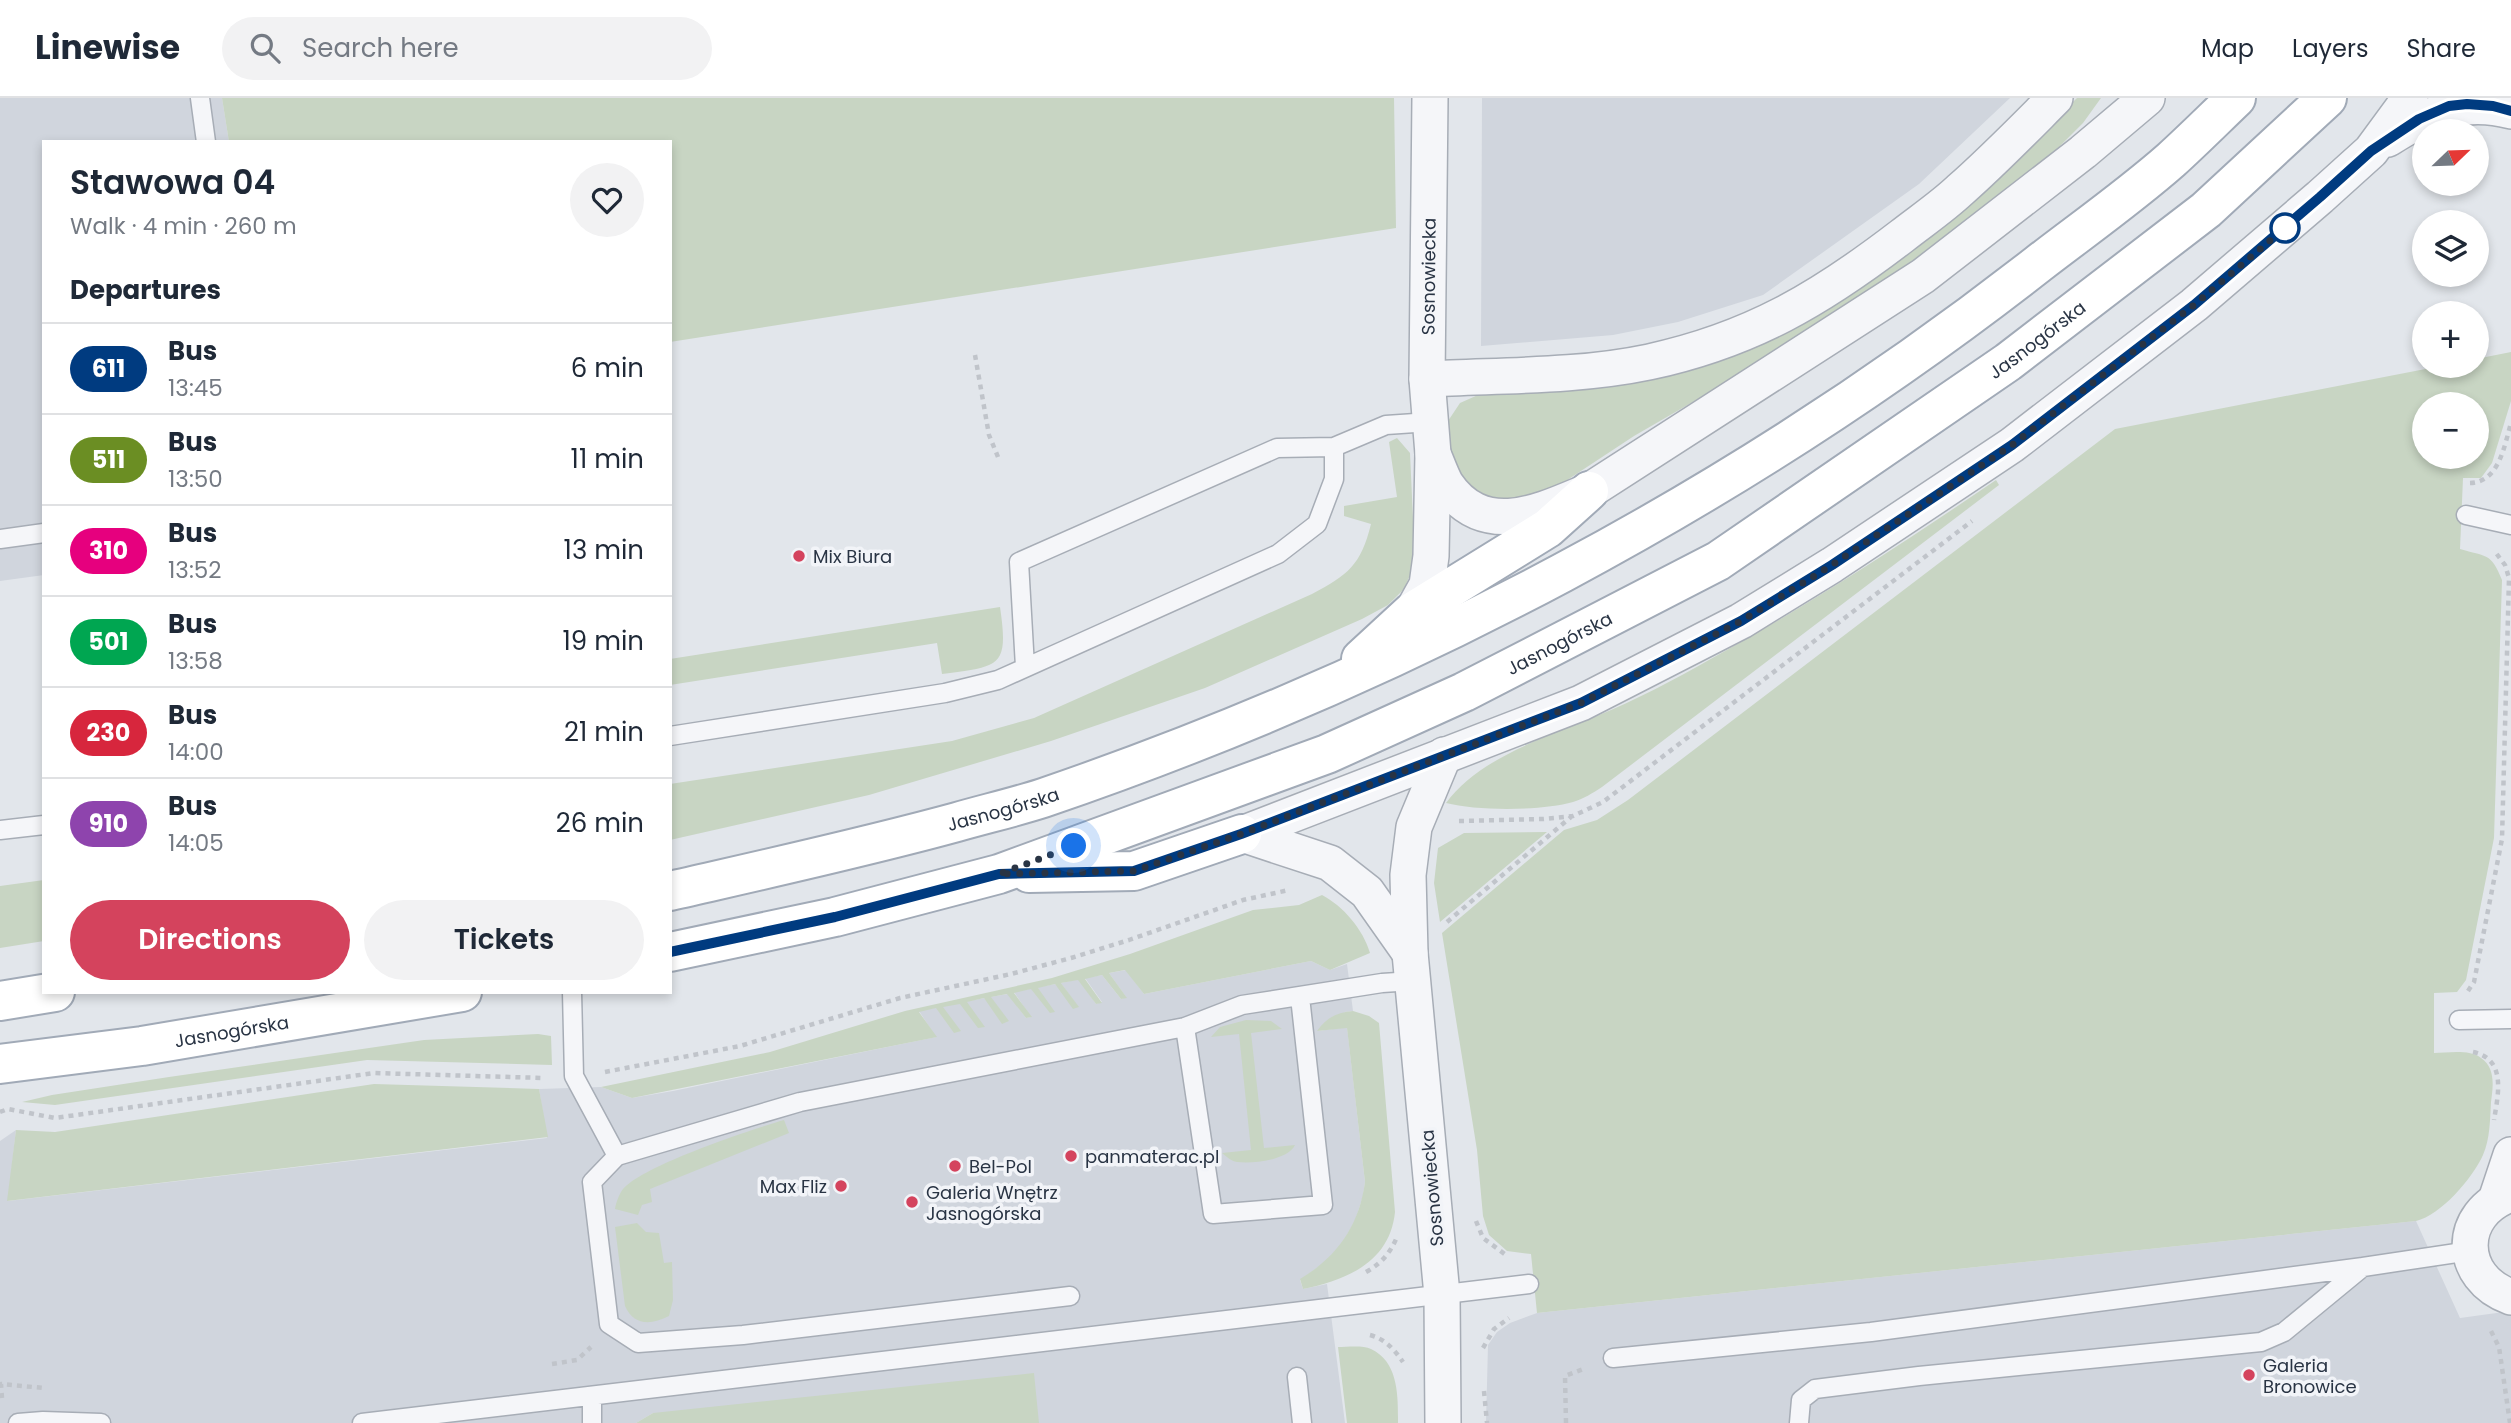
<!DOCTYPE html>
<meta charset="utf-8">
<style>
body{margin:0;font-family:Poppins,sans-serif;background:#f2f2f3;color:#1f2937;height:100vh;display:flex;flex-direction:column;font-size:26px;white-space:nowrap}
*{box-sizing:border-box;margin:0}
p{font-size:23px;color:#747a83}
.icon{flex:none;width:38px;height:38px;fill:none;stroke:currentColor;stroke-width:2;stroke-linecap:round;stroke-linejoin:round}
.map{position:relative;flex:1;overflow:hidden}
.panel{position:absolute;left:42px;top:42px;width:630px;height:854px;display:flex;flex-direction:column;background:#fff;border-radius:0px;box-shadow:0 4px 10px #0003}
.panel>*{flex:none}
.badge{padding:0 14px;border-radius:23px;font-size:24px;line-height:46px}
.needle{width:46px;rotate:67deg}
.tools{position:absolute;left:2412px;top:21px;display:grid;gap:14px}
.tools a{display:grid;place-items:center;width:77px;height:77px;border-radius:50%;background:#fff;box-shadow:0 4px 10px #0003;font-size:35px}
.you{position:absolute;width:35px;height:35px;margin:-18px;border:5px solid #fff;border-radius:50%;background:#1a73e8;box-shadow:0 0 0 10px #1a73e833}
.map>.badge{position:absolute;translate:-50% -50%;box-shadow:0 0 0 4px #fff}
h2{padding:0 28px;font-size:26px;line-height:63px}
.round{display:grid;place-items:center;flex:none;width:74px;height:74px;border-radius:37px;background:#f2f2f3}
.overview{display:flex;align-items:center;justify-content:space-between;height:119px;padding:0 28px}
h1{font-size:33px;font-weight:600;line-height:52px}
.cta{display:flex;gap:14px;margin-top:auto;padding:14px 28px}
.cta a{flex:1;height:80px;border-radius:42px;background:#d4435d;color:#fff;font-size:28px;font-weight:600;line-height:80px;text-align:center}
.cta a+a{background:#f2f2f3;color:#1f2937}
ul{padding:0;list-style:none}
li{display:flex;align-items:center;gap:21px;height:91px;padding:0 28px;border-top:2px solid #e0e1e3}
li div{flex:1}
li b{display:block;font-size:26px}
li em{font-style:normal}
li .badge{min-width:77px;font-weight:700;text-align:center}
header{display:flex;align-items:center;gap:42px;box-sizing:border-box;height:98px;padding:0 35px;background:#fff;border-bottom:2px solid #e0e1e3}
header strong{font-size:33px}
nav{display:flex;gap:38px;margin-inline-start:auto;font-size:24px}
.search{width:490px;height:63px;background:#f2f2f3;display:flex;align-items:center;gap:18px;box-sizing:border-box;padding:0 24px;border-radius:38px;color:#747a83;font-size:26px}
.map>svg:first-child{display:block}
.built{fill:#d0d5dd}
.green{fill:#c8d5c3;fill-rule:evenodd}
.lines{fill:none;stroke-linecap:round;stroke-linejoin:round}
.lane-casing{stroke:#a7adb6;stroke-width:21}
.street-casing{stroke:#a7adb6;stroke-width:38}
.primary-casing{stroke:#a1aab7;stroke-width:42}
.path{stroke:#c0c4ca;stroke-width:4.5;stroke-dasharray:5 5;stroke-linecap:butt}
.lane{stroke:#f5f6f9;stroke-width:18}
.street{stroke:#f5f6f9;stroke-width:35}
.primary{stroke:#fff;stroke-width:38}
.line-casing{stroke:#fff;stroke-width:16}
.line{stroke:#003b80;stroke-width:10}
.walk{stroke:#293444;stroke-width:7;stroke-dasharray:0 12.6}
.stop-dot{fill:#fff;stroke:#003b80;stroke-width:3.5}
.poi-dot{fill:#d4435d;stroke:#f2f4f8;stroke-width:2.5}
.labels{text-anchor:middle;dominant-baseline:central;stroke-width:7;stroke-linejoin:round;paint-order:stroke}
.street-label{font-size:18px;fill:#293444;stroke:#f2f4f8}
.poi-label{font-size:18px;fill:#293444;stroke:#f2f4f8;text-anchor:start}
</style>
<header>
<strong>Linewise</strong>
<div class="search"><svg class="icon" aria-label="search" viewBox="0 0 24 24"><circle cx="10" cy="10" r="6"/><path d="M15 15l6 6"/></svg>Search here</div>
<nav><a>Map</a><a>Layers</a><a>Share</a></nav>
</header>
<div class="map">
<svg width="2511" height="1325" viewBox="0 0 2511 1325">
<rect width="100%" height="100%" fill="#e2e6eb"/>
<!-- built -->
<path class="built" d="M0,0H222L229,44H44V477L0,483Z
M1482,0H2010L1919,86L1763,197L1678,224L1613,237L1481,248Z
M1311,863L1330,872L1347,866L1353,913L1345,914L1318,933L1347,929L1365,1084L1363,1098L1355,1123L1341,1147L1324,1165L1300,1182L1303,1191L1327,1186L1345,1325H1030L653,1315L636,1325H0V1043L16,1032L8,1103L547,1040L539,991L601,989L632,1000L673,993L936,939L919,913L984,900L1008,923L990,899L1008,896L1026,920L1031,919L1014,894L1055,886L1078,909L1061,885L1079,881L1096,906L1102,904L1085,880L1102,877L1121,901L1126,899L1109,875L1126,872L1144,896Z
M2416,1123L2460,1220L2511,1213V1325H1486L1488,1247L1497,1234L1510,1225L1537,1215Z"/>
<!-- green -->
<path class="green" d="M222,0H1394L1396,130L670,244V44H229Z
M2077,0H2101L2083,25L2040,68L1971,121L1846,211L1793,246L1634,338L1546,396L1503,406L1479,397L1463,384L1452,366L1447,342L1448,323L1460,305L1478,297L1598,290L1659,279L2036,40Z
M2511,254V303L2492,365L2481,380H2463L2460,451C2486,459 2491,454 2502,482L2494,740L2466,882L2457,894L2434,895V955C2447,955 2470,951 2481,960C2496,970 2493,989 2491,1004C2490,1022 2490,1041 2483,1057C2472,1081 2441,1117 2416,1123L1537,1215L1531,1156L1507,1153L1489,1137L1483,1118L1477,1052L1442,835L1564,732L1597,722L1628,702L2115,331L2441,268H2476V261ZM2424,306H2476V359H2424Z
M1397,340L1410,355L1414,443L1413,470L1404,491L1388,507L1362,521L1205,590L1051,643L869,697L670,742V686L952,643L1034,620L1312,496C1348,477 1361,467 1371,426L1344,418V408L1397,399L1389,344Z
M1996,382L1999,387L1602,689C1593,695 1583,701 1573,704C1541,713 1477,713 1446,705C1482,656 1557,636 1611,612C1650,595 1688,574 1725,553C1818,501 1908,442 1996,382Z
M1000,509C1009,570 1000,568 942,576L937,545L670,587V561Z
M1547,734L1440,824L1434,785L1438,750L1464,735Z
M44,782V843L0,850V788Z
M1322,797C1343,808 1363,831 1370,855L1330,872L1311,863L1144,896L1125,872L1109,875L1127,900L1121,901L1102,877L1085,881L1102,905L1096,906L1078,882L1061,885L1079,909L1073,911L1055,886L1038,890L1055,914L1050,915L1031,891L1014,895L1032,919L1026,920L1007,896L991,899L1009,923L1002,926L984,900L967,904L985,929L978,930L960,906L943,909L961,933L954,935L936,910L919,914L937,939L632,1000L601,989L770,954L905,913L1052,880L1130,856L1253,812L1299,807Z
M1353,913L1369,918L1379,925L1395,1114C1390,1164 1347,1182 1303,1191L1300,1181C1337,1159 1359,1128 1365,1084L1347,930L1317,933C1326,920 1337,914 1353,913Z
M1246,922L1271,923L1282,931L1251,935L1264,1050L1295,1047C1288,1062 1253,1066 1237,1064C1231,1063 1227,1059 1222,1055L1251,1052L1239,936L1211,939L1220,929Z
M538,936L551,938L552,967L367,962L55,1007L22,1004L52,997L169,979L424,942Z
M374,986L539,991L548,1039L7,1103L16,1032L55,1034Z
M784,1022L789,1035L650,1091L652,1104L642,1107L638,1117L615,1111C616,1105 619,1096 623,1091C644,1067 750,1032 784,1022Z
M637,1125L646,1134L659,1135L664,1165L672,1164L673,1202L669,1218C651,1227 634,1228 625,1208L615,1129Z
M1338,1249C1347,1249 1363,1247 1371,1251C1399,1264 1398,1299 1398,1325H1347Z
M1034,1275L1039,1325H636L653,1315Z"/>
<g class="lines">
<defs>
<path id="lane" d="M200,0L206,44
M2466,417L2511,427
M0,441L44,435
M1025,569L1019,464L1277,350L1334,349L1386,327L1430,324
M670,638L945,595L998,582L1278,456L1317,426L1334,381V349
M0,732L44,727
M572,894L574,978L617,1058
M2459,922L2511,921
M1185,929L1213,1116L1323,1107L1300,899
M1070,1198L743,1237L638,1245L609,1226L592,1084L617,1058L800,1004L1185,929L1242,907L1382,885L1413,883
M1613,1260L1871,1234L2363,1169
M1297,1279L1302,1325
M592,1298V1325
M18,1325L43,1323L101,1325
M362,1325L1529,1186
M1799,1325L1801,1302L1815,1291L1919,1278L2261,1244L2284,1234L2363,1169L2470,1153"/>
<g id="street">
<path d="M2388,41C2426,16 2464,0 2511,13"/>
<path d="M1427,281C1500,277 1578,279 1649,264C1751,242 1820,201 1902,138C1921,123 1942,109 1960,92C1993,63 2024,31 2055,0"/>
<path d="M1433,356C1437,365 1441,377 1446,386C1484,442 1541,413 1589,393L1923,178L2083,54L2147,0"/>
<path id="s1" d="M1412,514L1427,487L1431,458L1433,356L1427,281L1430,0"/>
<path d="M1242,736L1581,605L1741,523L1832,467L2012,347L2194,207L2320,99L2371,53L2410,0"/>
<path d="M1242,736L1330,765L1367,794L1410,855"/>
<path d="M2511,1096C2456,1115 2457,1180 2511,1199"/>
<path d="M2496,1102L2511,1057"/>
<path d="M1443,1325L1442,1197L1410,855L1408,777L1414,729L1444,657"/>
</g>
<g id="primary">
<path d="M1361,561L1412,514L1548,430L1589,393"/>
<path d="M1029,775L1134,773L1242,736"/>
<path id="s2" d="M670,793C766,771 862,750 957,724C985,716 1015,709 1043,700C1400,578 1740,399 2038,166C2082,132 2129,99 2171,62C2193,42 2214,21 2236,0"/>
<path id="s3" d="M670,854L835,819L999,776L1327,656L1464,594L1718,463L2008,264L2206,112L2327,0"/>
<path d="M0,903L55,894"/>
<path id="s4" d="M0,966L142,948L462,894"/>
</g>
</defs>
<!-- lane casing -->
<use href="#lane" class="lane-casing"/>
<!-- street casing -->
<use href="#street" class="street-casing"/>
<!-- primary casing -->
<use href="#primary" class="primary-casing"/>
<!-- path -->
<path class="path" d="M975,257L989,337L998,359
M2470,385C2499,384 2504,349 2511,325
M1459,723L1543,721L1573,718L1603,704L1972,423
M1447,824L1571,719
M2468,893L2474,884L2502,741L2509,480L2505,467L2496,455
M2473,954C2507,961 2498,997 2494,1022
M605,974L740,948L900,900L1011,876L1071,860L1129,842L1243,802L1289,792
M0,1014L8,1011L55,1020L374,975L544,980
M1476,1123L1483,1140L1506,1157
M1366,1174C1382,1165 1390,1155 1397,1139
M2491,1233L2499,1249L2510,1325
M1370,1237C1385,1241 1394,1251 1403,1264
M1483,1250L1494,1231L1509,1220
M552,1266L577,1262L591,1249
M1484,1293L1487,1325
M2,1300L1,1286L44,1290
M1566,1325L1565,1278L1586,1270"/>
<!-- lane -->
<use href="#lane" class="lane"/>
<!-- street -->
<use href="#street" class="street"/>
<!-- primary -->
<use href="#primary" class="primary"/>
</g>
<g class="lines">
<defs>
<path id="line" d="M670,854L835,819L999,776L1134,773L1241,736L1581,605L1741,523L1832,467L2012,347L2194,207L2320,99L2371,53L2419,21L2449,8L2467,6L2493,8L2511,13"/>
</defs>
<!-- line casing -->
<use href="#line" class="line-casing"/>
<!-- line -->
<use href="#line" class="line"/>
<!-- walk -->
<path class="walk" d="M1074,748L999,776L1134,773L1241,736L1581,605L1741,523L1832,467L2012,347L2194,207L2285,130"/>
</g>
<!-- markers -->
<circle class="stop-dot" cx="2285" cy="130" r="14"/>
<g class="poi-dot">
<circle cx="799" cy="458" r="7"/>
<circle cx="1071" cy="1058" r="7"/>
<circle cx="955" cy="1068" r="7"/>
<circle cx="841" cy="1088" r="7"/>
<circle cx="912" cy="1104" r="7"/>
<circle cx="2249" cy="1277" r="7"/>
</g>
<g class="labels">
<!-- street labels -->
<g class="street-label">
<text stroke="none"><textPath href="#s1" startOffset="340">Sosnowiecka</textPath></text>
<text stroke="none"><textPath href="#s3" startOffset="1512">Jasnogórska</textPath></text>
<text stroke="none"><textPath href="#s3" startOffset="945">Jasnogórska</textPath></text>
<text stroke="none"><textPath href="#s2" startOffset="343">Jasnogórska</textPath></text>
<text stroke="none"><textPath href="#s4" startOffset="234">Jasnogórska</textPath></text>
<text transform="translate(1432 1090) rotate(-95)">Sosnowiecka</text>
</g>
<!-- poi labels -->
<g class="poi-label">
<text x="813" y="458">Mix Biura</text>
<text x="1085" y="1058">panmaterac.pl</text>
<text x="969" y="1068">Bel-Pol</text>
<text x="827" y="1088" text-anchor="end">Max Fliz</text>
<text x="926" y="1094">Galeria Wnętrz<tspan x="926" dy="21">Jasnogórska</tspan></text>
<text x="2263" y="1267">Galeria<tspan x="2263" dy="21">Bronowice</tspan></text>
</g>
</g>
</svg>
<div class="tools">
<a><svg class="needle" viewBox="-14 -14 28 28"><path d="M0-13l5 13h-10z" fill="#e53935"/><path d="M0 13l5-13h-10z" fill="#747a83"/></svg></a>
<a><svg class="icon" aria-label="layers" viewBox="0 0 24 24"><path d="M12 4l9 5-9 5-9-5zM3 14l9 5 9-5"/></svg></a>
<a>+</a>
<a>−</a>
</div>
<div class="you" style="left:1074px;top:748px"></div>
<section class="panel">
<div class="overview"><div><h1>Stawowa 04</h1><p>Walk · 4 min · 260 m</p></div><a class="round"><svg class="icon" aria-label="heart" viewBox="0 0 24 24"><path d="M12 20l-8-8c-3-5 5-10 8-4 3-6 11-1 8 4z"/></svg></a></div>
<h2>Departures</h2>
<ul>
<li><span class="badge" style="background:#003b80;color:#fff">611</span><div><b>Bus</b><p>13:45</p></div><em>6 min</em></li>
<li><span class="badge" style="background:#6b8e23;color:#fff">511</span><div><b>Bus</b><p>13:50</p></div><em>11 min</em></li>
<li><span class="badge" style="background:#e6007e;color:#fff">310</span><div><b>Bus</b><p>13:52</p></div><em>13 min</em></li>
<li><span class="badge" style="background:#00a651;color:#fff">501</span><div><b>Bus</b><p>13:58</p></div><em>19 min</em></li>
<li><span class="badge" style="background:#d7263d;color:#fff">230</span><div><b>Bus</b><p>14:00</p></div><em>21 min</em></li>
<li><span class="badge" style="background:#8e44ad;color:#fff">910</span><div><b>Bus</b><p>14:05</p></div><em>26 min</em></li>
</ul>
<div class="cta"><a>Directions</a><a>Tickets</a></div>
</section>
</div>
